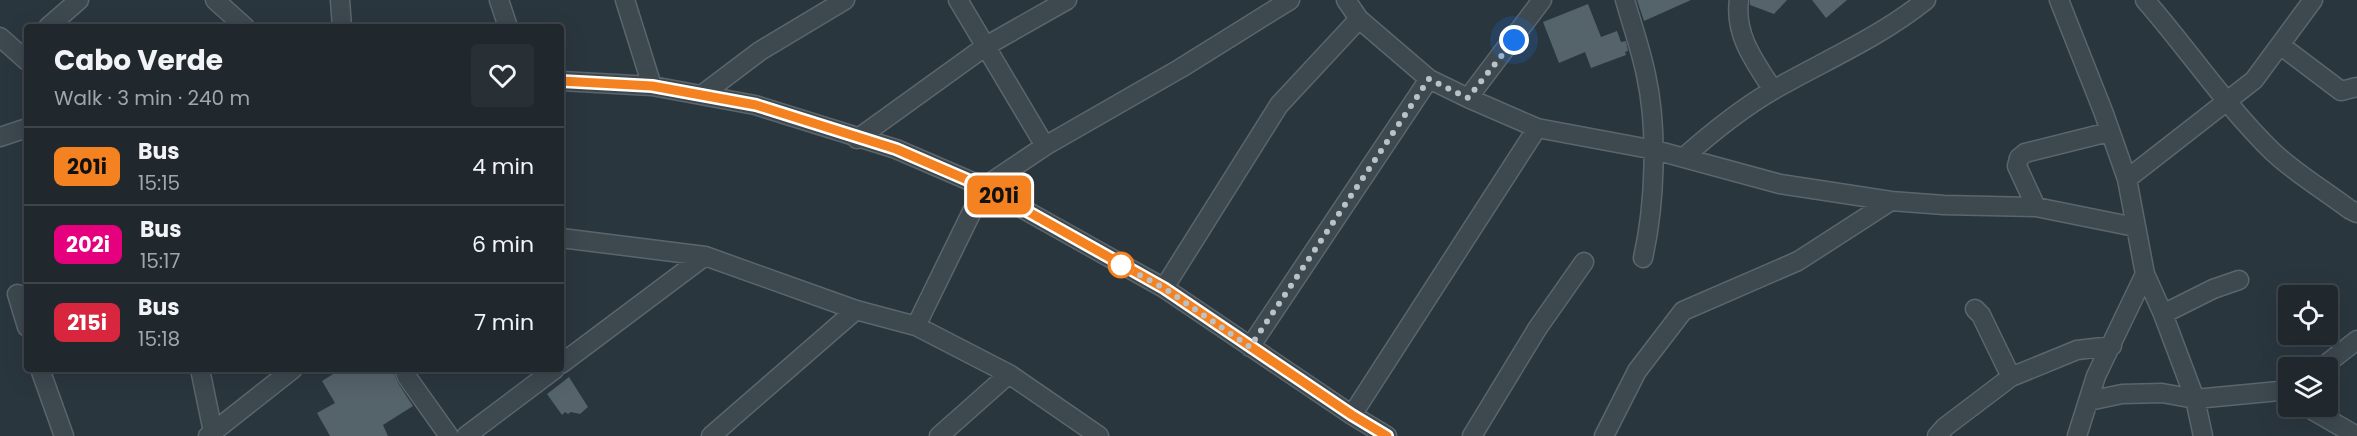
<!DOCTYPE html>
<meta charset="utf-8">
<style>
body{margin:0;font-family:Poppins,sans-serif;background:#283036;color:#f1f3f6;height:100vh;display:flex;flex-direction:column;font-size:22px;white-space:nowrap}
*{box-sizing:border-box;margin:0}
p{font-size:20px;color:#a2a6aa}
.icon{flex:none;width:33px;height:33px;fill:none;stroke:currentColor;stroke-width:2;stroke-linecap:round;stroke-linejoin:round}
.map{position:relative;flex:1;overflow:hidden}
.side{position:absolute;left:24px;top:24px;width:540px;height:348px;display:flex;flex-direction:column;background:#20282e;border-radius:6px;box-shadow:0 6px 24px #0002,0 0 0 2px #3d444a}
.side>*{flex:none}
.badge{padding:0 12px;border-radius:9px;font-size:21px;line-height:39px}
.tools{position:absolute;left:2278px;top:285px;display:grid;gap:12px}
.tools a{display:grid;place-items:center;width:60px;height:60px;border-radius:6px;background:#20282e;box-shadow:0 6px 24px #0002,0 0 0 2px #3d444a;font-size:30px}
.you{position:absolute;width:30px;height:30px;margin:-15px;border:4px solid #fff;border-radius:50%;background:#1a73e8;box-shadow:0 0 0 9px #1a73e833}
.map>.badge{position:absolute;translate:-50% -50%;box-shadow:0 0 0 3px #fff}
.round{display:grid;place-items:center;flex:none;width:63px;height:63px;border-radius:6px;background:#283036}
.headline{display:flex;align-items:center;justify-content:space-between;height:102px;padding:0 30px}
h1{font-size:28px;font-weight:700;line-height:45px}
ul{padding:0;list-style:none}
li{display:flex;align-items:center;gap:18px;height:78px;padding:0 30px;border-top:2px solid #3d444a}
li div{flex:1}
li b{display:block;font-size:22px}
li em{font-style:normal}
li .badge{min-width:66px;font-weight:700;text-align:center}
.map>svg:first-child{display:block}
.building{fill:#55636b}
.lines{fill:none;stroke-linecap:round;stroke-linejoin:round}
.minor-casing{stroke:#5b656c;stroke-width:21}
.minor{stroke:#3d484f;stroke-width:18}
.line-casing{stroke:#fff;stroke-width:14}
.line{stroke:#f58220;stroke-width:9}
.walk{stroke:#bac2c9;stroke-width:6;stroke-dasharray:0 10.8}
.stop-dot{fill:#fff;stroke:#f58220;stroke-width:3}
</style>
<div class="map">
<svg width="2357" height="436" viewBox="0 0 2357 436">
<rect width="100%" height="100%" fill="#2a363e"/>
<!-- building -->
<path class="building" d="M1637,0H1691L1644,21Z
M1750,0H1787L1774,14L1750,5Z
M1812,0H1847L1826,18Z
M1588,4L1601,37L1617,31L1621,42L1626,41L1628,51L1625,52L1626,55L1591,68L1585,52L1559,63L1543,22Z
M341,369H392L398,383L413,406L383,425L388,436H330L317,413L335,403L322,381Z
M569,377L588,407L580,414L571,412L568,414L565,412L562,415L547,394Z"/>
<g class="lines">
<defs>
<path id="minor" d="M215,0L245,27
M340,0L342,27
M499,0L508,27
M625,0L652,86
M958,0L1045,146
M1346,0L1359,19L1429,79L1468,98L1537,128L1655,150L1780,184L1891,201L1944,205L2036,207L2135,227
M1625,0C1632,25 1641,50 1646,75C1658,129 1655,205 1643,258
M1739,0C1734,35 1755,62 1773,90
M2059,0L2103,111L2127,179L2145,274L2163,314L2195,399L2203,436
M2145,0C2188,49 2225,105 2272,151C2295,173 2324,190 2349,209L2357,213
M48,27L79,0
M0,37L27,61
M2280,45L2341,91L2357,87
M561,81L652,86L755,105L896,149L984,187L1164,288L1352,415L1387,436
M703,94L760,51L845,0
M1468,98L1542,0
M0,137L27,128
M857,139L986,46L1067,0
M1683,158C1711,133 1742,108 1775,89C1826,60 1880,37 1926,0
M2127,179L2254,80L2313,0
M2036,207L2017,166L2019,158L2025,153L2109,132
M561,238L705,256L856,310L916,326L1009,374L1099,436
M1164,288L1279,105L1359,19
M17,294L27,327
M1975,309L1981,315L2011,377
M2163,314L2213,289L2239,280
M916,326L984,187L1045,146L1181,68L1290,0
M1250,347L1429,79
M561,364L705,256
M2321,368L2357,340
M40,369L64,436
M200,369L213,432
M404,369L407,377L449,436
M2089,401L2122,394L2162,393L2195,399L2279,391L2289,387
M2305,406L2357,436
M1352,415L1537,128
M208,436L293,369
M466,436L555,369
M711,436L856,310
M939,436L1009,374
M1472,436L1537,329L1584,262
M1604,436L1637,371L1683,311L1798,261L1891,201
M1937,436L1945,427L2011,377L2077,350L2112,346
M2077,436L2096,376L2145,274"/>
</defs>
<!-- minor casing -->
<use href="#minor" class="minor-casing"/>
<!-- minor -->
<use href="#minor" class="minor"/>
</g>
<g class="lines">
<defs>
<path id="line" d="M561,81L652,86L756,105L896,149L984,187L1164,288L1352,415L1387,436"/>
</defs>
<!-- line casing -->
<use href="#line" class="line-casing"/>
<!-- line -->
<use href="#line" class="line"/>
<!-- walk -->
<path class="walk" d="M1121,265L1164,288L1250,347L1429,79L1468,98L1514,40"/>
</g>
<!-- markers -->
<circle class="stop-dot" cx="1121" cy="265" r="12"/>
</svg>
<div class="tools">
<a><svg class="icon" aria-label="locate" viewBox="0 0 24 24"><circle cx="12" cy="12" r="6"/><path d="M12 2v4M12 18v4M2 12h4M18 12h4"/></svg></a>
<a><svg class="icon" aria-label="layers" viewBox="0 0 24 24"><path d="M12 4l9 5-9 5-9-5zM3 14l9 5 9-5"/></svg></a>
</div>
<div class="you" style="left:1514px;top:40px"></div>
<b class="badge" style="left:999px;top:195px;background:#f58220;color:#111">201i</b>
<section class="side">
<div class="headline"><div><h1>Cabo Verde</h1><p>Walk · 3 min · 240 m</p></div><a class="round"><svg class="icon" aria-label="heart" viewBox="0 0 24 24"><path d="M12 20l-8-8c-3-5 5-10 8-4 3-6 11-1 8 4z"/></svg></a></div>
<ul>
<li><span class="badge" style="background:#f58220;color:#111">201i</span><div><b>Bus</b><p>15:15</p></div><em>4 min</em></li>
<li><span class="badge" style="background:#e6007e;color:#fff">202i</span><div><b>Bus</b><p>15:17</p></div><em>6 min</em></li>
<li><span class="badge" style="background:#d7263d;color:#fff">215i</span><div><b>Bus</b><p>15:18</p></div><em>7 min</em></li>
</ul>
</section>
</div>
